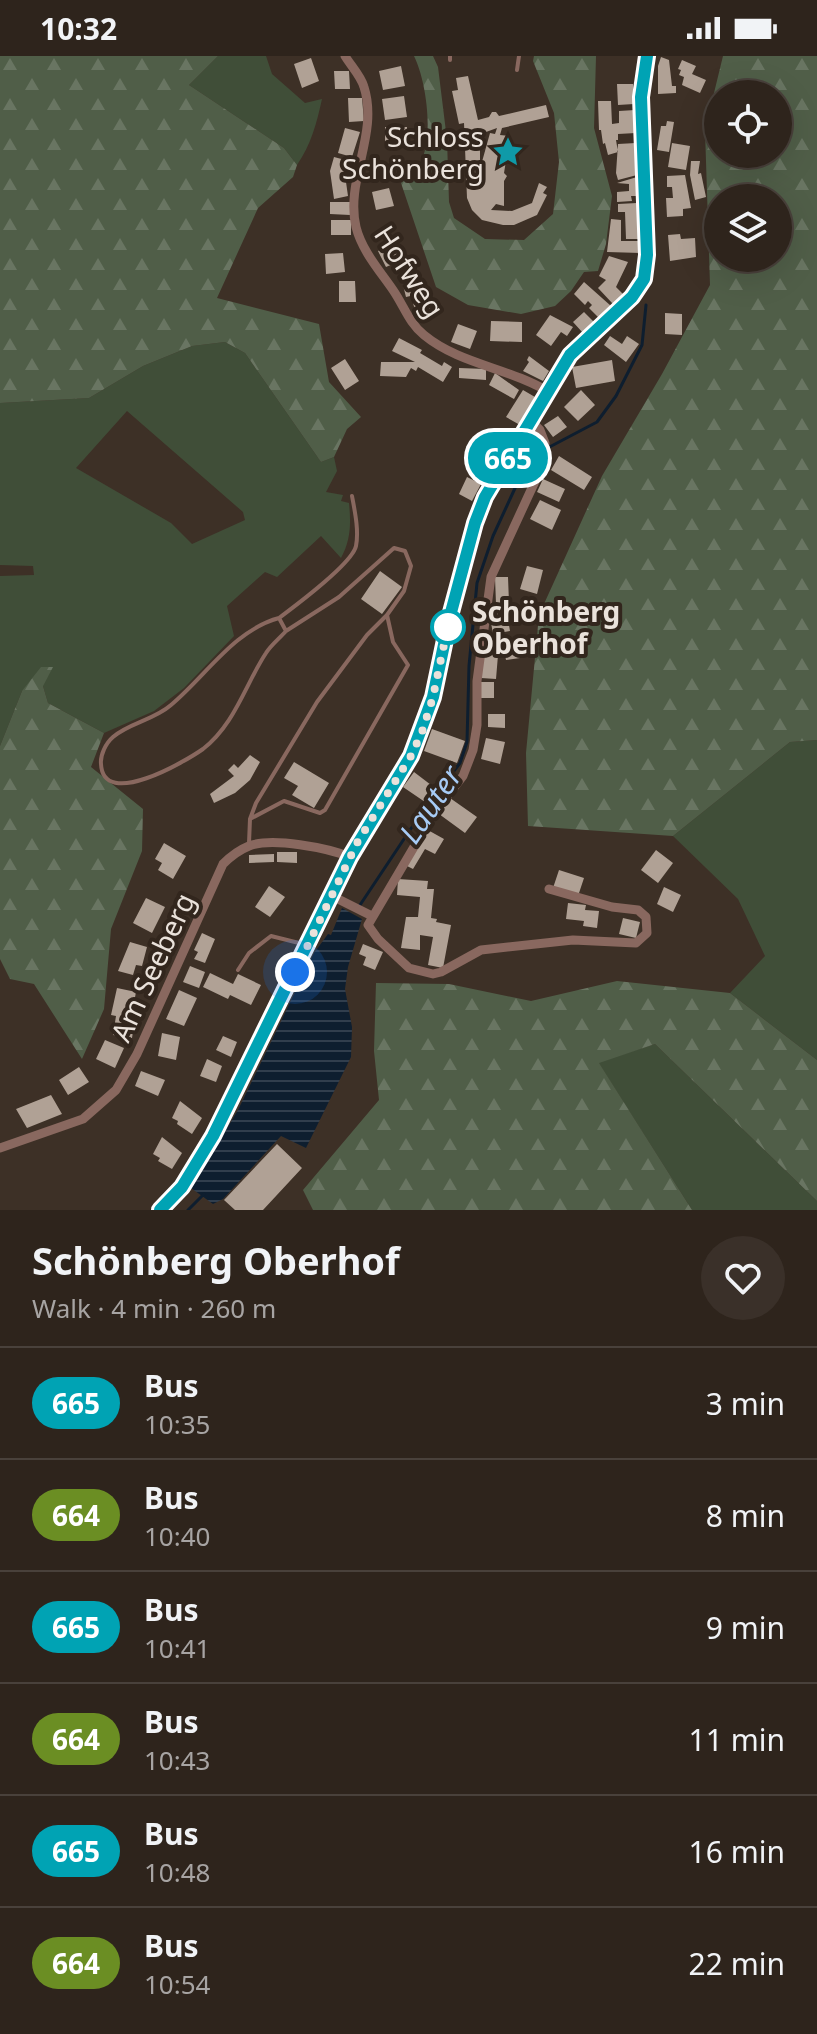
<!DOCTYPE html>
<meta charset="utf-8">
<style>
body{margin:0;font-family:"Noto Sans",sans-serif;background:#3a3029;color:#f1f3f6;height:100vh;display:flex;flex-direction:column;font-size:30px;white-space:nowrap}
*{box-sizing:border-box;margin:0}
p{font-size:26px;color:#a7a4a3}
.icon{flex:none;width:44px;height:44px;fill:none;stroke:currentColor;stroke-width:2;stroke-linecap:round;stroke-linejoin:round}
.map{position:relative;height:1154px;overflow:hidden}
.details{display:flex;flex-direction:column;background:#2e241c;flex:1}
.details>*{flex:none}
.badge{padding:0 16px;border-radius:26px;font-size:28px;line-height:52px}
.fabs{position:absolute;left:704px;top:24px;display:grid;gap:16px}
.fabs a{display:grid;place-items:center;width:88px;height:88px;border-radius:50%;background:#2e241c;box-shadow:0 8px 32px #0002,0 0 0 2px #49413b;font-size:40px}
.you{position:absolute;width:40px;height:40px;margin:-20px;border:6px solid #fff;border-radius:50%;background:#1a73e8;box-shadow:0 0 0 12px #1a73e833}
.map>.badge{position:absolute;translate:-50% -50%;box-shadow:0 0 0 4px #fff}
.round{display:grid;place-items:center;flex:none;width:84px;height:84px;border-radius:42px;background:#3a3029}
.headline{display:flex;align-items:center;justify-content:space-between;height:136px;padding:0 32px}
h1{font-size:38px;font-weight:700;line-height:60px}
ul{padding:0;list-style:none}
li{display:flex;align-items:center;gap:24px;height:112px;padding:0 32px;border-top:2px solid #49413b}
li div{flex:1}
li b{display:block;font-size:30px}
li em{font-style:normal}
li .badge{min-width:88px;font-weight:700;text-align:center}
.status{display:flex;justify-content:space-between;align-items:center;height:56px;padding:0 40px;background:#2e241c;direction:ltr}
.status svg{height:22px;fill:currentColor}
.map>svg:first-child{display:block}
.grass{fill:#404e38;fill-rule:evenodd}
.forest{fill:url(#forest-firs);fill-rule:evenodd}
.water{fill:url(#water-rules)}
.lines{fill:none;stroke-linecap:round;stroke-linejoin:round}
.stream{stroke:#0e1e2f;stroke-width:3}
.building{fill:#b0a195;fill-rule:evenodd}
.lane{stroke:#89685f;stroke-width:4}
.street{stroke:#89685f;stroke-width:9}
.primary{stroke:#de9b88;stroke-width:14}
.line-casing{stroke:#fff;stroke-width:18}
.line{stroke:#00a3b4;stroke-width:12}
.walk{stroke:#eae2db;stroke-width:8;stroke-dasharray:0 14.4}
.stop-dot{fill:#fff;stroke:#00a3b4;stroke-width:4}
.labels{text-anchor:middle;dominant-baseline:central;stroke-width:8;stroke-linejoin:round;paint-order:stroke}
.poi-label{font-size:28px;fill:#eae2db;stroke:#32261d;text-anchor:end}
.street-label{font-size:28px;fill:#eae2db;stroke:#32261d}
.stop-label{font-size:28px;font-weight:bold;fill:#eae2db;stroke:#32261d;text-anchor:start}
.water-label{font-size:30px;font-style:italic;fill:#a7cbf5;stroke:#32261d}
</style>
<div class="status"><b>10:32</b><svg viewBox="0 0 49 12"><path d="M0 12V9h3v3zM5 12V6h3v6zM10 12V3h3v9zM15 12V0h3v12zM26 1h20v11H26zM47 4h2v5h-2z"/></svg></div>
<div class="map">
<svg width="817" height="1154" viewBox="0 0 817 1154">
<defs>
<pattern id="forest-firs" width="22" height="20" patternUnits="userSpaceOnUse" patternTransform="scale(2)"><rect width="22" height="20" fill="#505e48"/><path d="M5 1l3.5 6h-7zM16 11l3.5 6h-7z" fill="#697562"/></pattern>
<pattern id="water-rules" width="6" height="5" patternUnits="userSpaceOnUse" patternTransform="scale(2)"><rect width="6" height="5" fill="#0e1e2f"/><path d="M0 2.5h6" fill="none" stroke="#313e4d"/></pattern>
</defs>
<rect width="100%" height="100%" fill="#3d3026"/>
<!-- grass -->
<path class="grass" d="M218,0H266L272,18L305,47L322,43C317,66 311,89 297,109L284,92L189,29Z
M225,286L245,297L321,406L334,401L337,415L326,436L343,439L341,445L349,447C351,467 351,484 341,502L321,480L277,521L265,516L227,550L234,580L184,632L154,655L104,677L48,647L43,630L22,635L0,690V520L34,519L33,510L0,509V347L89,342L143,310L192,290ZM127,355L243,456L245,464L192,488L171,467L76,412Z
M817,684V1004L730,937L765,900L738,843L673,780L790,686Z
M655,988L817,1145V1154H692L598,1006Z"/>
<!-- forest -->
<path class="forest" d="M0,0H218L189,29L284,92L297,109L293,121L258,152L217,242L319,268L329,326L361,361L347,373L334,401L321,406L245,297L225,286L192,290L143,310L89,342L0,347Z
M414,0H433L438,11L447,84L449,146L454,162L485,183L524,184L553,158L559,106L554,57L533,5L534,0H596L594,72L612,140L606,188L598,215L584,216L571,235L555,250L521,258L468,249L436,231L401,127C406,123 412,119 416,114C436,90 427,26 414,0Z
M723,0H817V684L790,686L673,780L528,770L526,697L539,559L602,420L662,318L710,229L705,74ZM718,38H778V98H718ZM718,142H778V202H718Z
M41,611H53L43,630L48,647L104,677L91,711L143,753L142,795L111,873L104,953L82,1003L34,928L10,923L0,903V690L22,635Z
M617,925L730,937L817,1004V1145L655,988L599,1007L692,1154H313L303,1134L379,1044L374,995L376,927L449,928L531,945Z"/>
<!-- water -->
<path class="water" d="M342,852L362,863L348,911L345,933L352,971L351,1001L306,1092L281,1080L223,1143L213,1148L191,1132L238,1054L314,897L328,878L331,879Z"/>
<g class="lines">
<!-- stream -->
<path class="stream" d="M358,852L420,759L460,707L467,686L469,610L477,527L493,480L516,430L538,397L597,366L616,340L642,289L646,249
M188,1154L204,1138"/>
</g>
<!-- building -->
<path class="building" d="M661,1L669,4L672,30H676V37L658,38V10Z
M311,2L319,25L302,32L294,8Z
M682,4L696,10L692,18L706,24L700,37L682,29L684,21L679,19L681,14L678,13Z
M401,10L405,30L383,34L379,15Z
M334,15H349L350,33H335Z
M468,20L478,64L489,61L492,56H496L499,60L546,49L549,61L502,72L500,79L510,80L504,117L507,120L504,125V150L496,148L491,154L512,155L532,147L539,127L547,131L543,137L547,139L537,159L514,169H503L482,164L472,154L467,142L464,67L459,68L452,35L458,34L456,22ZM497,72L495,78L490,77L480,113V93L486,76Z
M617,28H633L634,48L618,49Z
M404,40L407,61L385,64L382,43Z
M348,42H362L364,65L349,66Z
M598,45H611L612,68L619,67V55L635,54L636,77L618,78V84H616L618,96L608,99L605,87L603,88L601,74H599Z
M667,65L674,66L669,96L657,94L661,70H666Z
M385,71H407V88H385Z
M345,72L360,76L352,101L338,97Z
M636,87L637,119L618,124L616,117L618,88Z
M672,87L690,90L686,114L668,111Z
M334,101L349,105L345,119L348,140L334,143L330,115Z
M691,105H700L698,118L701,117L706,141L695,144L690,119Z
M685,119L691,152L683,153V160L667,161L666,142H673L672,131H667V120Z
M637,121V140H631L632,145L617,146V136L629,135V128L617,127Z
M389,132L394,150L376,154L372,136Z
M330,146H350V159L330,158Z
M637,147L640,183H626L625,156H618V148Z
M611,163L621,164V185H641V197L607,196Z
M331,164H351V179H331Z
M680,178L681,183L695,182L696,201L670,205L668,179Z
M394,187L402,204L386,211L378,195Z
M343,197L345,216L326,218L325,198Z
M609,200L628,206L616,231L623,238L613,248L598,232L606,224L599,220Z
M339,225H355L356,246H339Z
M416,226L419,238L406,241L403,229Z
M584,226L611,250L599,262L589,252L592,249L588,245L585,249L574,238Z
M427,243L431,257L417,261L413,247Z
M584,256L594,266L583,277L573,266Z
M665,257L682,258V279L665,278Z
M550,259L573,271L567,280L561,276L551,290L536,279Z
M491,265L522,266V286L490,285Z
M458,268L477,275L470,293L451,286Z
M610,280L622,288L627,280L639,288L626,306L604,289Z
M399,282L422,294L420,297L442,310L444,306L452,311L443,326L418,311L416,315L411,312L406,321L380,320L381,306H415L392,295Z
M529,300L549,315L543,325L523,315L529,306L527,304Z
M345,303L359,325L345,334L331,312Z
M612,304L615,325L576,332L572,311Z
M459,312L486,313V324L459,322Z
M495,317L519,334L514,343L489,329Z
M523,334L535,341L520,369L506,361Z
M581,334L595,349L578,365L564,351Z
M558,360L567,371L553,381L544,369Z
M559,400L592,421L584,434L551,414Z
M467,421L481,428L472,445L459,438Z
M543,423L565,433L559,446L537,436Z
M540,444L561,454L552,474L530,463Z
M527,510L543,514L537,538L520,533Z
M380,515L402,531L382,558L361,543Z
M495,521H508L509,547L496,548Z
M506,552L510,575L493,578L489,555Z
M517,581L520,602L506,604L502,583Z
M483,598L498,599L496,623L481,622Z
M481,626H494V642H480Z
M488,658H505V672L488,671Z
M432,673L465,685L457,707L424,695Z
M486,682L505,686L500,708L481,703Z
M250,699L260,706L250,724L235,737L214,747L210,738L234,720L228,714L234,708L238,712Z
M294,706L329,727L314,752L292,739L298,730L284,722Z
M414,716L435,732L425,746L403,731Z
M450,742L477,761L465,777L439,758Z
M426,773L444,783L435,798L425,793L413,813L405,809Z
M164,787L186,800L173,823L158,814L162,807L155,803Z
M656,794L673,807L658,827L641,814Z
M277,796H297V807L277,806Z
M274,798V806L249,807V799Z
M559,814L584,822L578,840L553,832Z
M398,823L428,825L427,833H434L431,862L437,863L436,866L451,869L443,912L428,909L433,881L420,879V894L401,892L406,861H418L420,841L397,839Z
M269,830L285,841L270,861L255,851Z
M664,831L681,839L673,856L657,848Z
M146,842L165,851L152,877L133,867Z
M568,847L586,849L585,854L599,855L597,872L583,870L584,865L566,863Z
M623,862L640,866L636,882L619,878Z
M202,877L215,883L205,907L194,903L198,896L194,894Z
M130,886L147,891L142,910L136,909L133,919L118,915Z
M363,888L383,896L375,914L363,909L366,901L359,898Z
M190,910L205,916L199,932L183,926Z
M210,917L233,928L238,918L261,929L251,949L230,939L228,943L203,931Z
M117,932L136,936L131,963H135L132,982L113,979L116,960L111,959Z
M179,934L197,942L184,970L166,963Z
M162,977L180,981L176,1004L158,1000Z
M223,980L237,986L231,1001L216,994Z
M105,984L124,992L115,1012L96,1003Z
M207,1003L222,1010L216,1026L200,1020Z
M79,1011L89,1026L68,1039L59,1024Z
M141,1015L165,1024L158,1040L135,1030Z
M51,1039L62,1058L27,1072L16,1053Z
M180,1045L202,1062L192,1078L177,1068L178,1065L172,1062Z
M162,1081L182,1097L172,1113L158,1105L160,1102L153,1098Z
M277,1088L302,1112L263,1154H235L224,1144Z"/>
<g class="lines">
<!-- lane -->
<path class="lane" d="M450,4V0
M517,14L519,0
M279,562C295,550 352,508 356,490C359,475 355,456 352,440
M250,763L256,747L317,646L367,579L387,559L404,535L411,510L405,495L394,492L339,541L286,575L279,562C234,574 205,621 171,649C154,664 129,667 113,681C106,687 100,699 101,708C103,754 186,705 203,693C235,668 245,629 266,597C271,589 280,582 286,575
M249,787L250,763L284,745L320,757L325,754L408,609L393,586L387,559
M238,914L249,897L271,880L303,888"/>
<!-- street -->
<path class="street" d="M345,0C351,10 361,20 364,31C379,78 345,124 356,171C362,195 380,215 393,234C404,250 409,267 424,279C459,308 509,312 547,335
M530,364L540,374L545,387L543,403L537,421L491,521L477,625V669L473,694L463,720L434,757L368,869L378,883L409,912L433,918L441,916L481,894L573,884L636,887L647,877L646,861L638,854L612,851L549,833
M332,840L372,860
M0,1092L83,1063L116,1034L137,998L223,808C231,800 239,794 249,790C272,781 328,792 350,801"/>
<!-- primary -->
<path class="primary" d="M160,1154L182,1131L213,1080L357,787L411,700L433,641L450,560L475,467L485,441L570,299L632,241L644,223L647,199L641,41L647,0"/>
</g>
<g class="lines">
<defs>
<path id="line" d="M160,1154L182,1131L213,1080L350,801L411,700L433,641L450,560L475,467L485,441L570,299L632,241L644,223L647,199L641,41L647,0"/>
</defs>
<!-- line casing -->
<use href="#line" class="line-casing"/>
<!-- line -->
<use href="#line" class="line"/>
<!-- walk -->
<path class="walk" d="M295,916L357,787L411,700L422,676L433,641L450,560L448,571"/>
</g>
<!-- icons -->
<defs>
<symbol id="sight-bare" viewBox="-9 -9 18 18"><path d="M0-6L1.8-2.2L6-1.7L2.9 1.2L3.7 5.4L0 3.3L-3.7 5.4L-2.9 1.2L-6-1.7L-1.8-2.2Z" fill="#0f9aa8" stroke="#32261d" stroke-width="2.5" paint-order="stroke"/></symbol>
</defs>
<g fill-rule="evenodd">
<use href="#sight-bare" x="486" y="74" width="44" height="44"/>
</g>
<!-- markers -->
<circle class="stop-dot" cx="448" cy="571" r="16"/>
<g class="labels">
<!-- poi labels -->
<g class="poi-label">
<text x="484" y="80">Schloss<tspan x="484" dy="32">Schönberg</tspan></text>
</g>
<!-- street labels -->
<g class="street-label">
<text transform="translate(410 215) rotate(57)">Hofweg</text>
<text transform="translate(152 911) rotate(-65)">Am Seeberg</text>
</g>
<!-- stop labels -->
<g class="stop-label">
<text x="472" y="555">Schönberg<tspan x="472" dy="32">Oberhof</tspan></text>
</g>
<!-- water labels -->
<g class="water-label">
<text transform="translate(430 748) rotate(-56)">Lauter</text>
</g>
</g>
</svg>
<div class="fabs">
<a><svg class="icon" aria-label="locate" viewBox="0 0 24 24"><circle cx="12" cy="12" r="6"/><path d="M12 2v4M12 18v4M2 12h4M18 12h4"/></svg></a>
<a><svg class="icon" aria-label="layers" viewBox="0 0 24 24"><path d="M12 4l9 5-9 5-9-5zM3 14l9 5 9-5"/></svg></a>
</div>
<div class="you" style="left:295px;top:916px"></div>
<b class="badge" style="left:508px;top:402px;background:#00a3b4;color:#fff">665</b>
</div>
<section class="details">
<div class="headline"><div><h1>Schönberg Oberhof</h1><p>Walk · 4 min · 260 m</p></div><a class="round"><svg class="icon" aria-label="heart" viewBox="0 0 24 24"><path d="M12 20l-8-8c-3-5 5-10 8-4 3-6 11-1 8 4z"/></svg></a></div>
<ul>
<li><span class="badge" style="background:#00a3b4;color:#fff">665</span><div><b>Bus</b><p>10:35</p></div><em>3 min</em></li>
<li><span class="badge" style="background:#6b8e23;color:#fff">664</span><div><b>Bus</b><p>10:40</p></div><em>8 min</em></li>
<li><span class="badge" style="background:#00a3b4;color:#fff">665</span><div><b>Bus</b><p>10:41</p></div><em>9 min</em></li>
<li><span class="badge" style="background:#6b8e23;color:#fff">664</span><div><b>Bus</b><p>10:43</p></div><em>11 min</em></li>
<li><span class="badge" style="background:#00a3b4;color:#fff">665</span><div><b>Bus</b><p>10:48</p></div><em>16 min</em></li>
<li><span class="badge" style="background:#6b8e23;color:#fff">664</span><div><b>Bus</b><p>10:54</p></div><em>22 min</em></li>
</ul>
</section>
